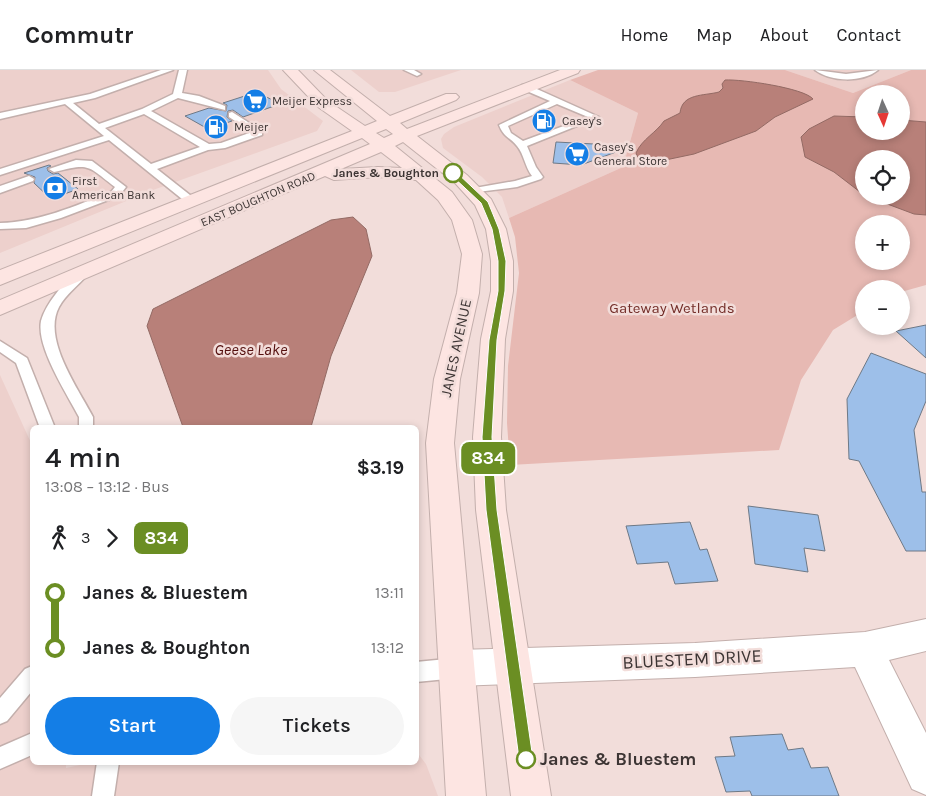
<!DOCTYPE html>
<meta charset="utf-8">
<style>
body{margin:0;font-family:Karla,sans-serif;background:#f6f6f6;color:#202124;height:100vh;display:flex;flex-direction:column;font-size:19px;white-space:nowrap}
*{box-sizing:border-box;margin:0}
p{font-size:16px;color:#757577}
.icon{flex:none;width:28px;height:28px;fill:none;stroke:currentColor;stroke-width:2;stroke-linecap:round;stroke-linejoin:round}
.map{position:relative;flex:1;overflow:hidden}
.panel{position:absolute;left:30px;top:355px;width:389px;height:340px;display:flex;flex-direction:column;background:#fff;border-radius:8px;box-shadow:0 2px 8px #0003}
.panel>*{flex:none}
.badge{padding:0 10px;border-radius:8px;font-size:18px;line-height:32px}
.needle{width:32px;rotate:177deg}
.fabs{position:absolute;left:855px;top:15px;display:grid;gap:10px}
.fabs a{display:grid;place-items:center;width:55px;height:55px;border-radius:50%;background:#fff;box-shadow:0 2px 8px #0003;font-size:25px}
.map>.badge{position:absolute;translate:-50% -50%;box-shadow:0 0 0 2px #fff}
.legs{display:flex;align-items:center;gap:8px;height:55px;padding:0 15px;font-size:16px}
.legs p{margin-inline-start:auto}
.summary{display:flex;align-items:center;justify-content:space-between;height:85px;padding:0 15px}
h1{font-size:28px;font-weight:600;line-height:38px}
.action{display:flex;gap:10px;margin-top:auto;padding:10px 15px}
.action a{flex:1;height:58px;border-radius:30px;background:#147ee6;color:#fff;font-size:20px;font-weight:600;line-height:58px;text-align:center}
.action a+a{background:#f6f6f6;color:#202124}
ul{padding:0 15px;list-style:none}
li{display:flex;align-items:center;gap:18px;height:55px;font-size:19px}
li i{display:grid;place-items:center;width:8px;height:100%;margin:0 6px;background:currentColor}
li i::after{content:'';width:12px;height:12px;margin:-6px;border:4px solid;border-radius:50%;background:#fff}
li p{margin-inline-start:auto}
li:first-child i{background:linear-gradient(#0000 50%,currentColor 0)}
li:last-child i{background:linear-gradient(currentColor 50%,#0000 0)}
header{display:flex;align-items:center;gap:30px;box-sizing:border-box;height:70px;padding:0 25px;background:#fff;border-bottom:1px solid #e0e0e0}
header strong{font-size:24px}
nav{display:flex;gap:28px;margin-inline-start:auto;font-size:18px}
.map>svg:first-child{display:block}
.built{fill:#edd0cc}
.green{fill:#e7b9b3;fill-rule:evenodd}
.water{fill:#b88079;stroke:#936a64}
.building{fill:#9dbfe9;stroke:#6e7986}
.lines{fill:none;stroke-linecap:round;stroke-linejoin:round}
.lane-casing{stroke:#c3afac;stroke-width:3}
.street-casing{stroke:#c3afac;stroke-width:2}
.secondary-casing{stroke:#c3afac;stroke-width:2}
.lane{fill:#fff;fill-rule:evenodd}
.street{fill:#fff;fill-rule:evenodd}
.secondary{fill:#fde5e2;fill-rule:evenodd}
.line-1{fill:#6b8e23;stroke:#fff}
.stop-1-dot{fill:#fff;stroke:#6b8e23;stroke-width:2.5}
.labels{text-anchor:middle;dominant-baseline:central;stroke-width:5;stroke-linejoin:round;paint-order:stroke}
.far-poi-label{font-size:12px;fill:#3d3534;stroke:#f2ddda;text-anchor:start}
.far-stop-label{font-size:12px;font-weight:bold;fill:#3d3534;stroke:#f2ddda;text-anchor:end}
.far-street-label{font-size:12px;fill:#3d3534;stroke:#f2ddda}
.park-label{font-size:15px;fill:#742e29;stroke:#f2ddda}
.street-label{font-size:15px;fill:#3d3534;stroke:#f2ddda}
.water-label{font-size:16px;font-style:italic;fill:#55100f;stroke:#f2ddda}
.near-street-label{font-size:18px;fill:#3d3534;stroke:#f2ddda}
.near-stop-label{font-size:18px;font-weight:bold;fill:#3d3534;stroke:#f2ddda;text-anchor:start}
</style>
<header>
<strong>Commutr</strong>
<nav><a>Home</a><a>Map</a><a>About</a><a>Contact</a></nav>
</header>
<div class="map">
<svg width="926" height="726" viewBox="0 0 926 726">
<rect width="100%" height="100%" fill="#f2ddda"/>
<!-- built -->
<path class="built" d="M0,0H268L281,19L323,51L317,61L153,120L0,183Z
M351,0H461L395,22H379Z
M785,0H911L853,23Z
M570,10L638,43L623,97L509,148L502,127L482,107L443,78L441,69L444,64L454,57Z
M0,305L32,375V692L66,693V698L94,692H416V681L426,694L438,726H0Z"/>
<!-- green -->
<path class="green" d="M598,0H785L853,23L911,0H926V215L901,222V219H864V241L833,260L801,310L779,380L510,395L507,353L508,296L519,203L515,167L509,148L623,97L638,43L570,10ZM864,24H901V61H864ZM864,89H901V126H864ZM864,154H901V191H864Z"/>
<!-- water -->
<path class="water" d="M725,10C741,9 804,18 813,29L775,47L756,61L694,84L651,93L639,90L636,83C642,69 656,63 664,51L680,43C682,23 704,26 719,22L723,18L722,14Z
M834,46L864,47V61H901V50L926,52V145L914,144L866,126H901V89H864V125L834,102L805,87L801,67L809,59Z
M353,147L366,159L372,186L331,286L311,357H183L147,256L153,239L331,150Z"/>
<!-- building -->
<path class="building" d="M257,22L280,34L243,47L233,40L228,41L227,47L232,51L208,59L185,46L209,38L226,41L227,35L223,33Z
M556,72L632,76L581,95L553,93Z
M49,95L51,96L47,98L48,101L53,104L58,103L78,119L51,129L34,113L35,107L24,103Z
M926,255V288L896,261Z
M871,283L926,304V331L914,360L922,422H926V481H906L859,391L849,389L847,329Z
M748,436L818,445L825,481L804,478L808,502L755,494Z
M690,452L700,480L707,479L718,511L675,514L668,492L637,494L626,456Z
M782,664L788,680L803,678L811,698L828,697L839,726H752L750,721L726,722L715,687L735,686L730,667Z"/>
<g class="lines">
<defs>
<path id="lane" d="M161,0H173L95,28L73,33L99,54L142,39L173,24L179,0H187L182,23L199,26L225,36V40L178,28L151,41L209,74L221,73L252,62L229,47V43L232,42L262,61V65L225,78L208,80L157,99L195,129V133H187L109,70L0,105V99L104,66L65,34L0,49V43L90,24ZM144,44L200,77L151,94L105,58Z
M404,0H414L421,4L417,6Z
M815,0L846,4L878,0C862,13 831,12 815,0Z
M522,15H528L599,47L527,76L536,97L543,107L541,109L517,117L469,123V119L515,111L532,106C525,97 524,84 517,76C510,67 504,68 499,55L550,31L522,19ZM557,34L588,47L523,71L511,63L508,56Z
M76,90L92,91L126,117L119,126L61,148L26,158L0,159V153C39,152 75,136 111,122L115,117C86,95 91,93 54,102L49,99Z
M29,106L34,109L33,111L0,123V116Z
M81,201L87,205C78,216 66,224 59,237C42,269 78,318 93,347V358H79V347C67,324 36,277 41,251C44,240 51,230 58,221C64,214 72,204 81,201Z
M0,271L27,288L55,358H40L16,293L0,282Z
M457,588L464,591L467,598L464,605L457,608L416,612V592Z
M32,596V621L7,651L0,654V628L25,599Z
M32,663V685L0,699V677Z
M97,692H119L114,726H92Z"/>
<path id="street" d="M926,549V581L889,590L926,663V725L912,719L855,597L695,607L457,616L444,610L439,598L444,586L457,580L695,573L865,562Z"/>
<path id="secondary" d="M283,0H298L328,31L365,56L377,51L314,0H330L390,46L446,24H456L459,27L456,30L400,53L407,59L560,0H580L578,3L417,66L467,105L491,129L506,159L513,191V221L505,269L501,367L506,440L551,726H511L476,440L473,367L481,269L491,221V191L486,159L475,135L455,113L403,72L395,76L452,122L472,150L482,184L479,223L460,309L454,373L486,726H446L426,373L434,309L457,223L462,184L452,150L438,130L416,110L378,107L334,110L325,106L0,245V230L370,74L362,68L0,215V200L352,61L318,37ZM386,59L393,64L384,68L376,63ZM381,82L402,98L378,97L341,99Z"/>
</defs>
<!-- lane casing -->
<use href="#lane" class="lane-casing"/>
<!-- street casing -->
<use href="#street" class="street-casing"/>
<!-- secondary casing -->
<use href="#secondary" class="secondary-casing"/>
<!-- lane -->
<use href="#lane" class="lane"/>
<!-- street -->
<use href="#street" class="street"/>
<!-- secondary -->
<use href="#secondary" class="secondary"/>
</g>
<!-- line-1 -->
<path class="line-1" d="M450,101H455L488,132L499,159L506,191L505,221L497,270L492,367L497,440L533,689L531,694L526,696L521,694L519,689L486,440L482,367L489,270L498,221V191L492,159L481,133L450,104Z"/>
<!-- icons -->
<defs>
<symbol id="supermarket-disc" viewBox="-11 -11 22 22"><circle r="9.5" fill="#147ee6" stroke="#f2ddda"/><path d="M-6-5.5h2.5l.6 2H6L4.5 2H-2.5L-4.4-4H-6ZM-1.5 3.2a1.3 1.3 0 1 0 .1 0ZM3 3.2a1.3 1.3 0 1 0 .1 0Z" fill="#fff"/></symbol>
<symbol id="fuel-disc" viewBox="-11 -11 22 22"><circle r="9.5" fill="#147ee6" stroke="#f2ddda"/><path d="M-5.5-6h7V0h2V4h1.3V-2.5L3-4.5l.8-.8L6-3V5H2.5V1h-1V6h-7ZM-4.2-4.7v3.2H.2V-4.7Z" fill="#fff"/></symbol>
<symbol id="bank-disc" viewBox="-11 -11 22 22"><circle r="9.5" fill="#147ee6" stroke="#f2ddda"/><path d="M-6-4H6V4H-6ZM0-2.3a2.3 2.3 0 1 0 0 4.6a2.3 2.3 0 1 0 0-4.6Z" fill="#fff"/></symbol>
</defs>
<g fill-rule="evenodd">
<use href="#supermarket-disc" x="241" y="17" width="28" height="28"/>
<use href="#fuel-disc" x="530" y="37" width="28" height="28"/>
<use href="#fuel-disc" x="202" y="43" width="28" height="28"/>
<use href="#supermarket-disc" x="563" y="70" width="28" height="28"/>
<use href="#bank-disc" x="41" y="104" width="28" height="28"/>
</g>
<!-- markers -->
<g class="stop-1-dot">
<circle cx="453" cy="103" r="9"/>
<circle cx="526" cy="689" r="9"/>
</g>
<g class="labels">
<!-- far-poi labels -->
<g class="far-poi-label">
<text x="272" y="31">Meijer Express</text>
<text x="562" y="51">Casey's</text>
<text x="234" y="57">Meijer</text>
<text x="594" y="77">Casey's<tspan x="594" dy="14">General Store</tspan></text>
<text x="72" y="111">First<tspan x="72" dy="14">American Bank</tspan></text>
</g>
<!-- far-stop labels -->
<g class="far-stop-label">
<text x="439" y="103">Janes &amp; Boughton</text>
</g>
<!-- far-street labels -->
<g class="far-street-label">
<text transform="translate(258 129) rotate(-23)">EAST BOUGHTON ROAD</text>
</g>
<!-- park labels -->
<g class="park-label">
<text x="672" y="238">Gateway Wetlands</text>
</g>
<!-- street labels -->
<g class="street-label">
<text transform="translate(456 278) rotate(-78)">JANES AVENUE</text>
</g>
<!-- water labels -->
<g class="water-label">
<text x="251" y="279">Geese Lake</text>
</g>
<!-- near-street labels -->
<g class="near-street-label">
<text transform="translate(692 589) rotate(-3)">BLUESTEM DRIVE</text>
</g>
<!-- near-stop labels -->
<g class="near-stop-label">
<text x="540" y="689">Janes &amp; Bluestem</text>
</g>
</g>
</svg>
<div class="fabs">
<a><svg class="needle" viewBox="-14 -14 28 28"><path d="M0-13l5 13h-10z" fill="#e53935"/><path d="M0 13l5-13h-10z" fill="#757577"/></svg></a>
<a><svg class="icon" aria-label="locate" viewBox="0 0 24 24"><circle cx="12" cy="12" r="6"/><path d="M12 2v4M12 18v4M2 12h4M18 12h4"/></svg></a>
<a>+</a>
<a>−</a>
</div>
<b class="badge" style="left:488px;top:388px;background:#6b8e23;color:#fff">834</b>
<section class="panel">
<div class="summary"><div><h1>4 min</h1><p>13:08 – 13:12 · Bus</p></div><b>$3.19</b></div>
<div class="legs"><svg class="icon" aria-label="walk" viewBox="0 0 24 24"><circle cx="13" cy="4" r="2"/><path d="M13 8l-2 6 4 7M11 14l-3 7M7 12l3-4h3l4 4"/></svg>3<svg class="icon" aria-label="forward" viewBox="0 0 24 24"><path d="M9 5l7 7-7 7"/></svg><b class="badge" style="background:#6b8e23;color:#fff">834</b></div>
<ul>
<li><i style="color:#6b8e23"></i><b>Janes &amp; Bluestem</b><p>13:11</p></li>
<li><i style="color:#6b8e23"></i><b>Janes &amp; Boughton</b><p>13:12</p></li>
</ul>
<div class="action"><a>Start</a><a>Tickets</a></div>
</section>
</div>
